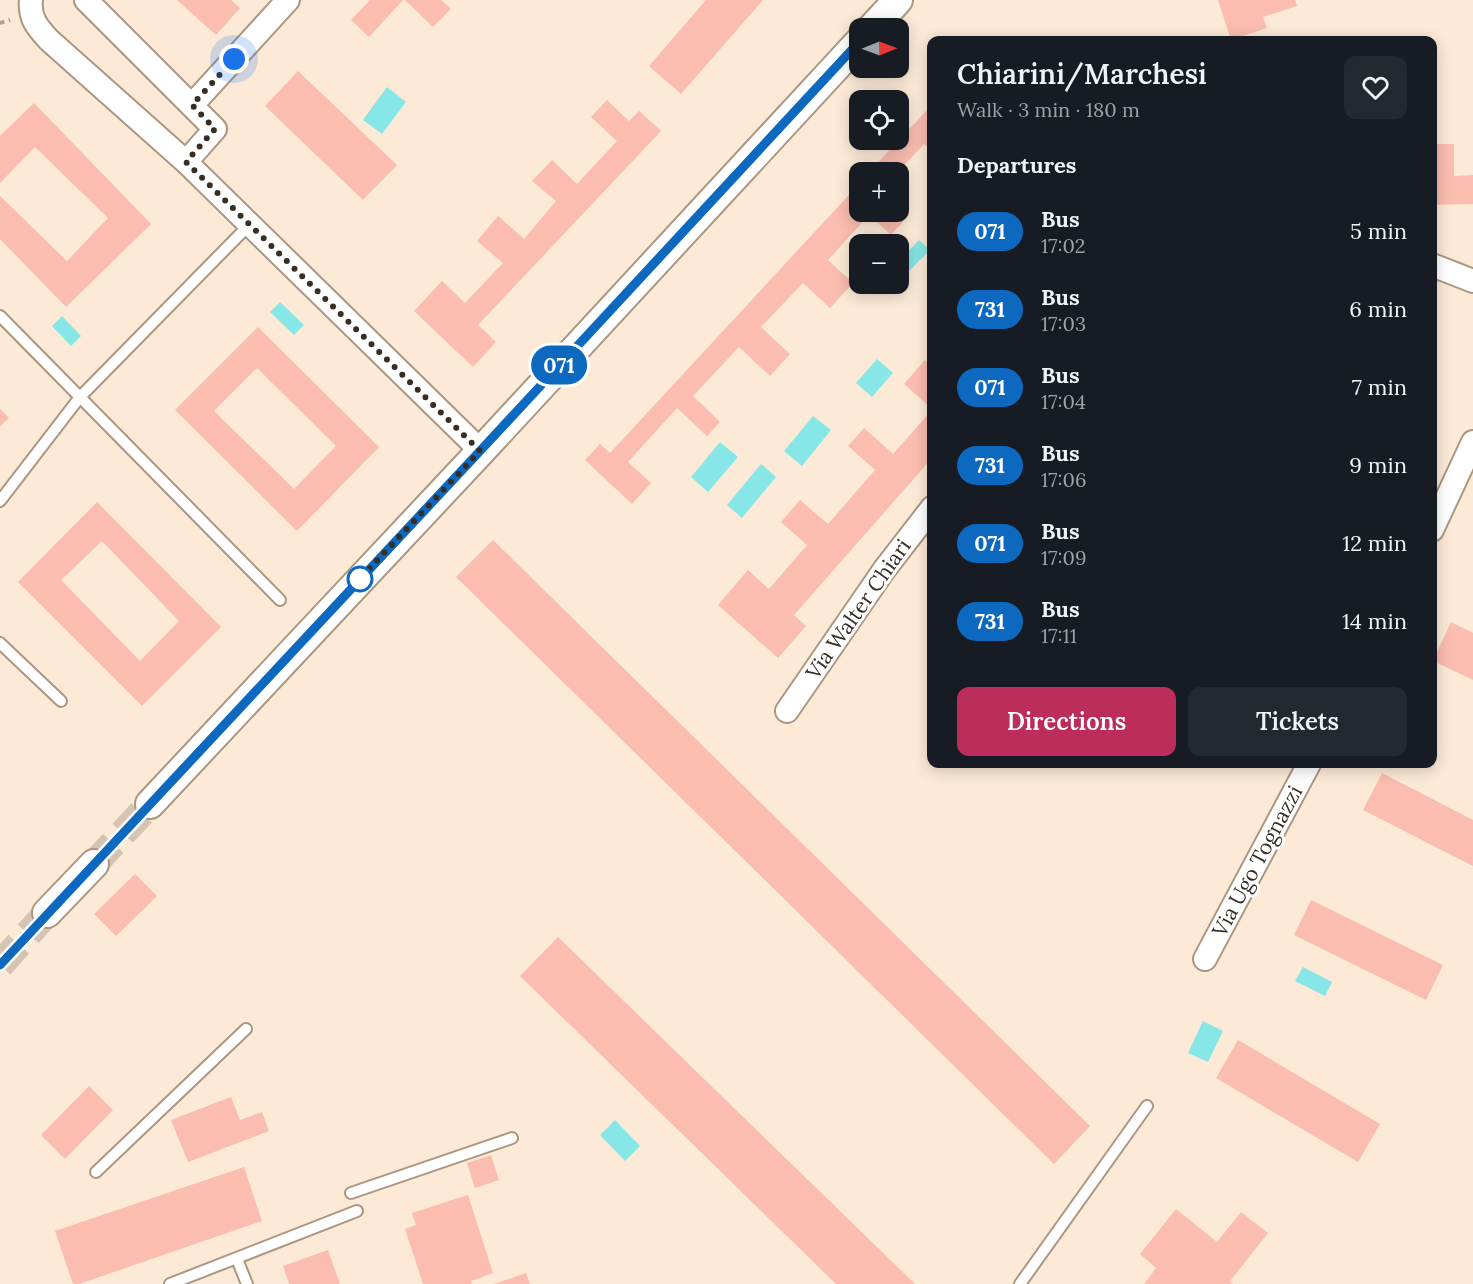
<!DOCTYPE html>
<meta charset="utf-8">
<style>
body{margin:0;font-family:Lora,serif;background:#242831;color:#f1f3f6;height:100vh;display:flex;flex-direction:column;font-size:22px;white-space:nowrap}
*{box-sizing:border-box;margin:0}
p{font-size:20px;color:#9ea1a6}
.icon{flex:none;width:33px;height:33px;fill:none;stroke:currentColor;stroke-width:2;stroke-linecap:round;stroke-linejoin:round}
.map{position:relative;flex:1;overflow:hidden}
.drawer{position:absolute;left:927px;top:36px;width:510px;height:732px;display:flex;flex-direction:column;background:#171b24;border-radius:12px;box-shadow:0 3px 15px #0003}
.drawer>*{flex:none}
.badge{padding:0 12px;border-radius:20px;font-size:21px;line-height:39px}
.needle{width:39px;rotate:89deg}
.tools{position:absolute;left:849px;top:18px;display:grid;gap:12px}
.tools a{display:grid;place-items:center;width:60px;height:60px;border-radius:12px;background:#171b24;box-shadow:0 3px 15px #0003;font-size:30px}
.you{position:absolute;width:30px;height:30px;margin:-15px;border:4px solid #fff;border-radius:50%;background:#1a73e8;box-shadow:0 0 0 9px #1a73e833}
.map>.badge{position:absolute;translate:-50% -50%;box-shadow:0 0 0 3px #fff}
h2{padding:0 30px;font-size:22px;line-height:54px}
.round{display:grid;place-items:center;flex:none;width:63px;height:63px;border-radius:12px;background:#242831}
.head{display:flex;align-items:center;justify-content:space-between;height:102px;padding:0 30px}
h1{font-size:28px;font-weight:600;line-height:45px}
.button{display:flex;gap:12px;margin-top:auto;padding:12px 30px}
.button a{flex:1;height:69px;border-radius:12px;background:#bc2d5c;color:#fff;font-size:24px;font-weight:600;line-height:69px;text-align:center}
.button a+a{background:#242831;color:#f1f3f6}
ul{padding:0;list-style:none}
li{display:flex;align-items:center;gap:18px;height:78px;padding:0 30px}
li div{flex:1}
li b{display:block;font-size:22px}
li em{font-style:normal}
li .badge{min-width:66px;font-weight:700;text-align:center}
.map>svg:first-child{display:block}
.water{fill:#86e7e6}
.building{fill:#fabdaf;fill-rule:evenodd}
.lines{fill:none;stroke-linecap:round;stroke-linejoin:round}
.tertiary-tunnel{stroke:#d4c4b3;stroke-width:28;stroke-dasharray:28 14;stroke-linecap:butt}
.service-casing{stroke:#ac9681;stroke-width:14}
.minor-casing{stroke:#ac9681;stroke-width:26}
.tertiary-casing{stroke:#ac9681;stroke-width:32}
.path{stroke:#afa192;stroke-width:4;stroke-dasharray:4.5 4.5;stroke-linecap:butt}
.service{stroke:#fff;stroke-width:10}
.minor{stroke:#fff;stroke-width:22}
.tertiary{stroke:#fff;stroke-width:28}
.line-casing{stroke:#fff;stroke-width:14}
.line{stroke:#0c69bf;stroke-width:9}
.walk{stroke:#362e25;stroke-width:6;stroke-dasharray:0 10.8}
.stop-dot{fill:#fff;stroke:#0c69bf;stroke-width:3}
.labels{text-anchor:middle;dominant-baseline:central;stroke-width:6;stroke-linejoin:round;paint-order:stroke}
.street-label{font-size:21px;fill:#362e25;stroke:#fff}
</style>
<div class="map">
<svg width="1473" height="1284" viewBox="0 0 1473 1284">
<rect width="100%" height="100%" fill="#fcead7"/>
<!-- water -->
<path class="water" d="M387,87L406,102L382,134L363,120Z
M919,240L930,250L899,281V253L903,257Z
M280,302L304,325L294,335L270,312Z
M62,316L81,336L71,346L52,326Z
M877,359L893,373L872,397L856,383Z
M813,416L831,430L802,466L784,451Z
M720,442L738,457L708,492L691,477Z
M761,464L776,477L742,518L727,505Z
M1303,967L1332,982L1325,996L1295,981Z
M1203,1021L1223,1031L1208,1062L1188,1053Z
M615,1120L640,1146L625,1161L600,1135Z"/>
<!-- building -->
<path class="building" d="M177,0H231L240,8L216,35Z
M370,0H403L369,37L351,20Z
M405,0H441L451,9L433,27Z
M706,0H763L681,94L649,66Z
M1218,0H1295L1297,6L1263,17L1267,28L1231,40Z
M298,71L397,165L363,200L265,106Z
M607,100L629,121L639,111L661,131L478,325L496,342L473,367L414,311L442,281L465,303L503,263L477,241L498,216L524,239L556,201L532,181L552,160L577,184L617,141L591,117Z
M34,103L151,224L66,307L0,239V196L67,261L108,218L35,147L0,183V136Z
M930,107L932,151L924,144L898,172H869Z
M1432,144H1454V176L1473,175V204L1432,205Z
M860,183V212H898V205L909,215L891,235L869,215L828,260L853,283L830,308L803,283L761,327L790,354L770,376L739,347L693,396L720,422L707,436L677,408L628,462L651,483L632,504L585,460L600,444L610,453Z
M258,327L379,447L297,531L175,410ZM257,368L336,446L294,489L214,411Z
M925,360L932,366V409L904,384Z
M0,409L9,418L0,426Z
M932,410V458L794,615L806,626L778,658L718,605L748,570L769,589L807,545L781,522L800,500L828,524L875,470L848,446L864,428L893,454Z
M97,502L221,627L142,706L18,582ZM102,541L179,621L140,661L61,580Z
M493,540L1090,1126L1054,1164L456,577Z
M1451,622L1473,633V680L1433,661Z
M1382,773L1473,820V866L1363,810Z
M135,874L157,896L116,936L94,914Z
M1311,900L1443,965L1426,1000L1294,935Z
M558,937L915,1284H836L520,976Z
M1238,1040L1380,1124L1358,1162L1216,1078Z
M89,1086L113,1110L65,1159L41,1135Z
M231,1097L240,1120L262,1112L269,1131L188,1162L171,1120Z
M491,1155L499,1180L475,1188L467,1163Z
M244,1167L262,1221L79,1284H73L55,1231Z
M468,1195L493,1273L471,1281L472,1284H423L405,1229L416,1225L412,1213Z
M1176,1209L1217,1242L1241,1212L1268,1233L1230,1281L1233,1284H1144L1156,1268L1140,1254Z
M328,1250L340,1284H289L283,1266Z
M526,1273L530,1284H494Z"/>
<g class="lines">
<!-- tertiary-tunnel -->
<path class="tertiary-tunnel" d="M94,864L150,804
M0,965L47,913"/>
<defs>
<path id="service" d="M0,316L280,600
M0,501L80,397L249,225
M0,643L61,701
M96,1172L246,1029
M351,1193L512,1138
M237,1259L247,1284
M170,1284L357,1211
M1020,1284L1147,1106"/>
<path id="minor" d="M31,0C29,18 37,27 49,40L186,162L481,451
M86,0L215,129L186,162
M192,105L288,0
M1432,265L1473,281
M1432,530L1473,442
M787,711L884,570L932,508
M1205,959L1309,764"/>
<path id="tertiary" d="M872,28L898,0
M150,804L481,451L860,41
M47,913L94,864"/>
</defs>
<!-- service casing -->
<use href="#service" class="service-casing"/>
<!-- minor casing -->
<use href="#minor" class="minor-casing"/>
<!-- tertiary casing -->
<use href="#tertiary" class="tertiary-casing"/>
<!-- path -->
<path class="path" d="M0,23L10,20"/>
<!-- service -->
<use href="#service" class="service"/>
<!-- minor -->
<use href="#minor" class="minor"/>
<!-- tertiary -->
<use href="#tertiary" class="tertiary"/>
</g>
<g class="lines">
<defs>
<path id="line" d="M0,965L480,451L860,41"/>
</defs>
<!-- line casing -->
<use href="#line" class="line-casing"/>
<!-- line -->
<use href="#line" class="line"/>
<!-- walk -->
<path class="walk" d="M234,59L192,105L215,129L186,162L480,451L352,587L360,579"/>
</g>
<!-- markers -->
<circle class="stop-dot" cx="360" cy="579" r="12"/>
<g class="labels">
<!-- street labels -->
<g class="street-label">
<text transform="translate(858 609) rotate(-55)">Via Walter Chiari</text>
<text transform="translate(1257 861) rotate(-62)">Via Ugo Tognazzi</text>
</g>
</g>
</svg>
<div class="tools">
<a><svg class="needle" viewBox="-14 -14 28 28"><path d="M0-13l5 13h-10z" fill="#e53935"/><path d="M0 13l5-13h-10z" fill="#9ea1a6"/></svg></a>
<a><svg class="icon" aria-label="locate" viewBox="0 0 24 24"><circle cx="12" cy="12" r="6"/><path d="M12 2v4M12 18v4M2 12h4M18 12h4"/></svg></a>
<a>+</a>
<a>−</a>
</div>
<div class="you" style="left:234px;top:59px"></div>
<b class="badge" style="left:559px;top:365px;background:#0c69bf;color:#fff">071</b>
<section class="drawer">
<div class="head"><div><h1>Chiarini/Marchesi</h1><p>Walk · 3 min · 180 m</p></div><a class="round"><svg class="icon" aria-label="heart" viewBox="0 0 24 24"><path d="M12 20l-8-8c-3-5 5-10 8-4 3-6 11-1 8 4z"/></svg></a></div>
<h2>Departures</h2>
<ul>
<li><span class="badge" style="background:#0c69bf;color:#fff">071</span><div><b>Bus</b><p>17:02</p></div><em>5 min</em></li>
<li><span class="badge" style="background:#0c69bf;color:#fff">731</span><div><b>Bus</b><p>17:03</p></div><em>6 min</em></li>
<li><span class="badge" style="background:#0c69bf;color:#fff">071</span><div><b>Bus</b><p>17:04</p></div><em>7 min</em></li>
<li><span class="badge" style="background:#0c69bf;color:#fff">731</span><div><b>Bus</b><p>17:06</p></div><em>9 min</em></li>
<li><span class="badge" style="background:#0c69bf;color:#fff">071</span><div><b>Bus</b><p>17:09</p></div><em>12 min</em></li>
<li><span class="badge" style="background:#0c69bf;color:#fff">731</span><div><b>Bus</b><p>17:11</p></div><em>14 min</em></li>
</ul>
<div class="button"><a>Directions</a><a>Tickets</a></div>
</section>
</div>
